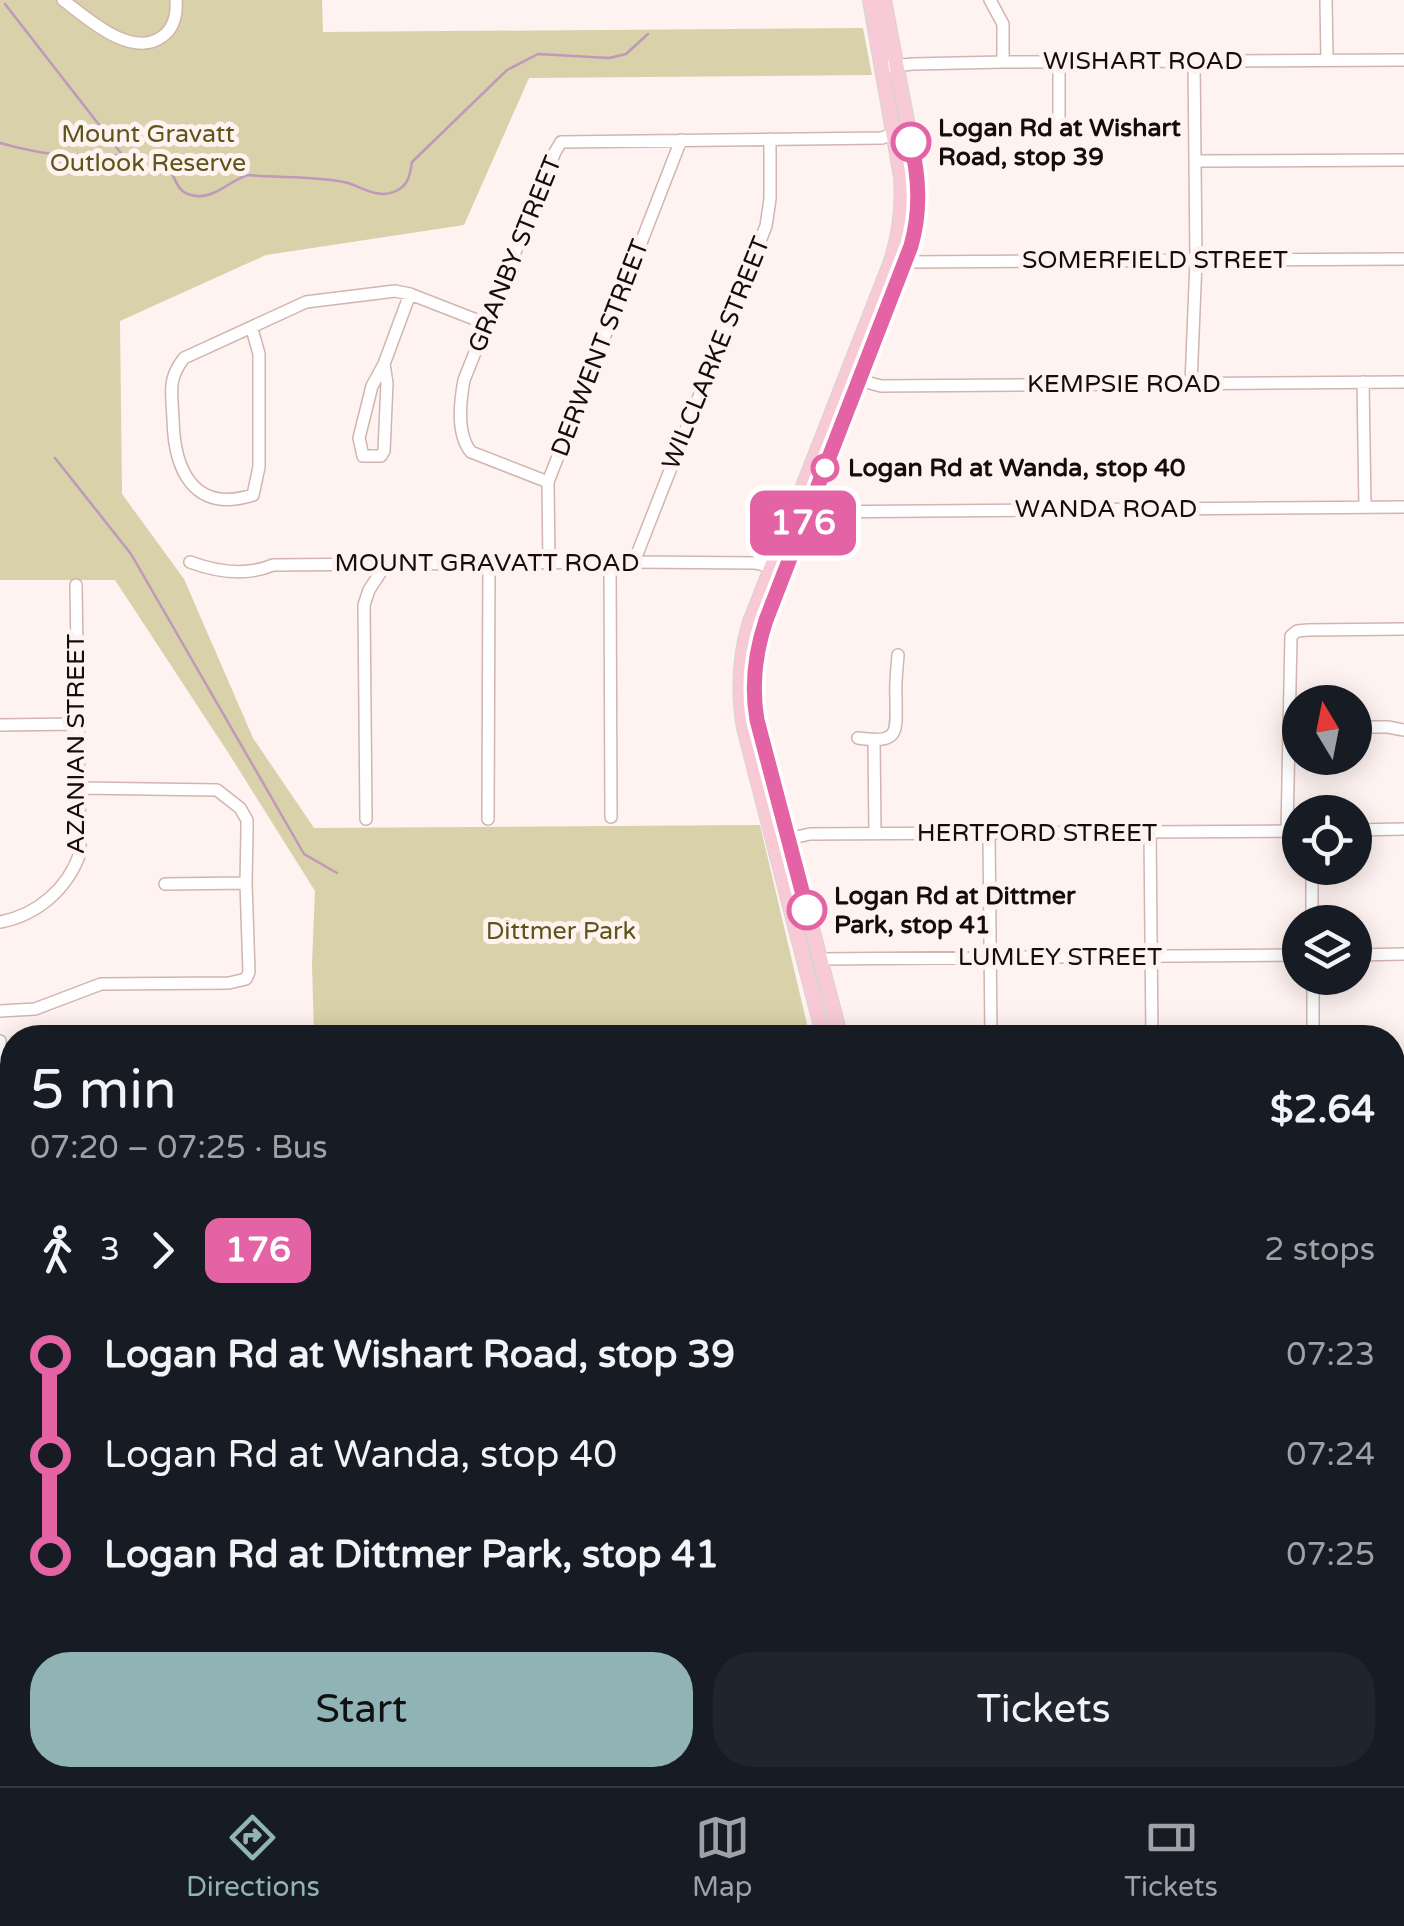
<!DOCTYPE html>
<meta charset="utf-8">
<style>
body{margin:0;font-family:"Varela Round",sans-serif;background:#20242c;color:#f1f3f6;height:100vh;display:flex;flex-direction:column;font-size:38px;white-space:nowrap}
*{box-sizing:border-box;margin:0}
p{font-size:32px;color:#9ea1a6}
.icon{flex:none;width:55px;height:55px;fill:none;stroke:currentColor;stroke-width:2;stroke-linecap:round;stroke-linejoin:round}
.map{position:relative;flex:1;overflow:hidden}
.side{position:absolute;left:0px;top:1025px;width:1405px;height:762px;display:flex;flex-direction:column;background:#171b24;border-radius:40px 40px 0 0;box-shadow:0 5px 25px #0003}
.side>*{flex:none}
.badge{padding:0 20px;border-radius:15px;font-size:35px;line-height:65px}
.needle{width:65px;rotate:350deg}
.fabs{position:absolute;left:1282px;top:685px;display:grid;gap:20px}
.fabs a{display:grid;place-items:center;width:90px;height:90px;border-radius:50%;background:#171b24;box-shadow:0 5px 25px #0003;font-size:50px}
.map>.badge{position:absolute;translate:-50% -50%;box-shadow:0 0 0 5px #fff}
.legs{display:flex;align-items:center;gap:15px;height:110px;padding:0 30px;font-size:32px}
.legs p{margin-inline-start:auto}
.summary{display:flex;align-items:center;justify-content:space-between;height:170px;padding:0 30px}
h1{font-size:55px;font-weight:600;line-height:75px}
.button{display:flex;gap:20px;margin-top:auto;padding:20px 30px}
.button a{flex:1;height:115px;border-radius:40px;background:#90b4b6;color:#111;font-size:40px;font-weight:600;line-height:115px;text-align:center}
.button a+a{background:#20242c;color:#f1f3f6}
ul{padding:0 30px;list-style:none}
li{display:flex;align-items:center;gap:35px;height:100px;font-size:38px}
li i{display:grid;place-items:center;width:15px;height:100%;margin:0 12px;background:currentColor}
li i::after{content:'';width:25px;height:25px;margin:-12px;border:8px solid;border-radius:50%;background:#171b24}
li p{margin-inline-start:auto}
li:first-child i{background:linear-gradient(#0000 50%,currentColor 0)}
li:last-child i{background:linear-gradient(currentColor 50%,#0000 0)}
.tabs{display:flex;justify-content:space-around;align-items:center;height:140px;border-top:2px solid #363941;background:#171b24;font-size:28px;color:#9ea1a6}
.tabs a{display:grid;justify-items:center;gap:5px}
.tabs .on{color:#90b4b6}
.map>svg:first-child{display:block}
.green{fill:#d8d1a9}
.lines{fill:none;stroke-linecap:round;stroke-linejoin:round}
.stream{stroke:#bf98bb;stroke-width:2.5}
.minor-casing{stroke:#d1b5ae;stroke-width:14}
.major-casing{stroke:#d5d3d3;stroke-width:16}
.highway-casing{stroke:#d5d3d3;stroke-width:18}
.minor{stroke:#fff;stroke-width:11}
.major{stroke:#f8cad6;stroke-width:14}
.highway{stroke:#f3a6bb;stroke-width:15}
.line-1-casing{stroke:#fff;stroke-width:22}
.line-1{stroke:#e463a4;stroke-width:15}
.stop-1-dot{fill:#fff;stroke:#e463a4;stroke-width:5}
.labels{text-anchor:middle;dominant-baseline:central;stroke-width:10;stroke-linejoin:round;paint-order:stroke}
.street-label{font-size:25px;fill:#160c0a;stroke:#fef3f0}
.stop-label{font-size:25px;font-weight:bold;fill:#160c0a;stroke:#fef3f0;text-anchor:start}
.park-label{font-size:25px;fill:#5f541a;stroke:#fef3f0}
</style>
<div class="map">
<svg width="1404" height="1786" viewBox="0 0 1404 1786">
<rect width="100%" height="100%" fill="#fef3f0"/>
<!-- green -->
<path class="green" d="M0,0H322L323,32L863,28L872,75L529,78L464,225L266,255L120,321L122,494L184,579L253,738L314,828L760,825L810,1037H314L312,963L315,891L231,757L115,580H0Z
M12,1112V1318H0V1114Z"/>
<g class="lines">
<!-- stream -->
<path class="stream" d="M5,4L121,153
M0,143C24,150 51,155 76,156C99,156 122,153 145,158C151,160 163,163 167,167C177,177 175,191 191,195C212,201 228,182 247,175C279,178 313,176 344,182C362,186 378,201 398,190C409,184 410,174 412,162L507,70L538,54L609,58L626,54L648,34
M55,458L131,554L304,854L337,873
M0,1401L12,1398
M368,1786L369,1775"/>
<defs>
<path id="minor" d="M63,0C87,18 132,60 163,36C175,27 177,14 176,0
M990,0L1003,24V62
M1326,0L1327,60
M1059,62V125
M881,67L913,64L1003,62L1404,60
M1196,161L1404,160
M906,262L1404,259
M252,329L259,354V467L253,495C193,514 174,469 173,419C172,392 167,380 184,358L306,302L395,291L410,294L487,324
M384,364L387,383L384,451L381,456H363L359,438L372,386L384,364L410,294
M855,379L881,386L1404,382
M1363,382L1365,507
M1191,384L1196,260L1194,61
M548,482L471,452C456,434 460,402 464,380L555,152L561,142L882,138L900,131
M808,512L1404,507
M190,562C217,572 247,576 273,565L634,562L755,563L776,568
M610,562L611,817
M634,562L766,226L770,199V139
M549,563L548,482L681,140
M0,725L78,724
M1355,727H1388L1404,730
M858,738C901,744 896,732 896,697C895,683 897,669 898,655
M874,740L875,834
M366,819L364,605L369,590L386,564
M488,819L489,563
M1355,830L1404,829
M1287,831L1291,636L1297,631L1308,630L1404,629
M1150,832L1152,1038
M989,833L991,1038
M783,840L810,834L1300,831
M1312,868V922
M165,884L246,883
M0,922C38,915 68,888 80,853L76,585
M1355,955L1404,954
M821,959L1300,955
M1313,978V1038
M0,1011L35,1009L101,984L229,983L246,979L249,972L246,883L247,831V820L240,808L217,790L80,788
M0,1041L1,1097
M1392,1196H1404
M1392,1308H1404
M1392,1419H1404
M0,1512L12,1523
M1392,1531H1404
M0,1649L12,1661
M0,1769L19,1786
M133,1775L145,1786
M777,1775V1786
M883,1775L890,1786
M1249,1775L1256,1786
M1392,1775L1400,1786
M288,1786V1775
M459,1786L467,1779L478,1775"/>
<path id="major" d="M824,1038L744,728C738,692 739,657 750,622L890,264C900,235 903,207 901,177L870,0
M841,1038L757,720C751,685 755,653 766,620L906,262L915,232L918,192L915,163L884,0
M1392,1079H1404
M0,1089L12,1088
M0,1100H12
M1027,1775L1033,1786
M1043,1775L1050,1786"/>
<path id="highway" d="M0,1695L12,1706
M0,1726L12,1738
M52,1775L64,1786
M86,1775L98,1786"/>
</defs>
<!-- minor casing -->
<use href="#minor" class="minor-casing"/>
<!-- major casing -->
<use href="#major" class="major-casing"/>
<!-- highway casing -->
<use href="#highway" class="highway-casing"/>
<!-- minor -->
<use href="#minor" class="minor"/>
<!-- major -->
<use href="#major" class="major"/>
<!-- highway -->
<use href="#highway" class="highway"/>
</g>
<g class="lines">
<defs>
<path id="line-1" d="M807,910L757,720C751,685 755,653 766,620L911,246C921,211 919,178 911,142"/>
</defs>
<!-- line-1 casing -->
<use href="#line-1" class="line-1-casing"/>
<!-- line-1 -->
<use href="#line-1" class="line-1"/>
</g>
<!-- markers -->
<g class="stop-1-dot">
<circle cx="911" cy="142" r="18"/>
<circle cx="825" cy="468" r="12"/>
<circle cx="807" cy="910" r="18"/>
</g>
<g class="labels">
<!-- street labels -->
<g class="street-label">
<text x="1143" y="61">WISHART ROAD</text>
<text transform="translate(515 254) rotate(-68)">GRANBY STREET</text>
<text x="1155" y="260">SOMERFIELD STREET</text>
<text transform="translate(600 348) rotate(-69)">DERWENT STREET</text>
<text transform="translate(716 353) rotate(-68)">WILCLARKE STREET</text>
<text x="1124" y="384">KEMPSIE ROAD</text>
<text x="1106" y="509">WANDA ROAD</text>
<text x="487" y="563">MOUNT GRAVATT ROAD</text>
<text transform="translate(76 744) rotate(-90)">AZANIAN STREET</text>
<text x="1037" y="833">HERTFORD STREET</text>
<text x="1060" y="957">LUMLEY STREET</text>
</g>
<!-- stop labels -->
<g class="stop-label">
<text x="938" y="128">Logan Rd at Wishart<tspan x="938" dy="29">Road, stop 39</tspan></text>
<text x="848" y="468">Logan Rd at Wanda, stop 40</text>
<text x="834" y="896">Logan Rd at Dittmer<tspan x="834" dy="29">Park, stop 41</tspan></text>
</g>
<!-- park labels -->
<g class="park-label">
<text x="148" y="134">Mount Gravatt<tspan x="148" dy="29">Outlook Reserve</tspan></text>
<text x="561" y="931">Dittmer Park</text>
</g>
</g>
</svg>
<div class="fabs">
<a><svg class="needle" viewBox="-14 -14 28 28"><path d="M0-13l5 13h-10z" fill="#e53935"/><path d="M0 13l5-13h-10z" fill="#9ea1a6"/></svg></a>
<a><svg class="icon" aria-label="locate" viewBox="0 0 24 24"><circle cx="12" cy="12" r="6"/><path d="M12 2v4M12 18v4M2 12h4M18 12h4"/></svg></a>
<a><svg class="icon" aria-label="layers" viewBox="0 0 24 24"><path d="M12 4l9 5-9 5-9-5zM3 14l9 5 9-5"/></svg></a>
</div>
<b class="badge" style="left:803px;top:523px;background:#e463a4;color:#fff">176</b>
<section class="side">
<div class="summary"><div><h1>5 min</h1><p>07:20 – 07:25 · Bus</p></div><b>$2.64</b></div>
<div class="legs"><svg class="icon" aria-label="walk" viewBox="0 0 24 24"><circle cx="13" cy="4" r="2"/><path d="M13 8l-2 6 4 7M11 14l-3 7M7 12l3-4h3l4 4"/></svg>3<svg class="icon" aria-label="forward" viewBox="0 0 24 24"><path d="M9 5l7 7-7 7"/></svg><b class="badge" style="background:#e463a4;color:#fff">176</b><p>2 stops</p></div>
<ul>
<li><i style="color:#e463a4"></i><b>Logan Rd at Wishart Road, stop 39</b><p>07:23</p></li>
<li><i style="color:#e463a4"></i><span>Logan Rd at Wanda, stop 40</span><p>07:24</p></li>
<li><i style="color:#e463a4"></i><b>Logan Rd at Dittmer Park, stop 41</b><p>07:25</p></li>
</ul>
<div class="button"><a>Start</a><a>Tickets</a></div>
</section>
</div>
<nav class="tabs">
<a class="on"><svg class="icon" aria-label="directions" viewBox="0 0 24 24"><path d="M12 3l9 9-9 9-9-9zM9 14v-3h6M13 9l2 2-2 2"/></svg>Directions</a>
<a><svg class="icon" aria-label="map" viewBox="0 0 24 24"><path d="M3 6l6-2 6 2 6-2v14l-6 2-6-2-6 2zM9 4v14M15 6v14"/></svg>Map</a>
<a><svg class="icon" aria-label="tickets" viewBox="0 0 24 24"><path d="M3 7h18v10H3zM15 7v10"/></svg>Tickets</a>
</nav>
